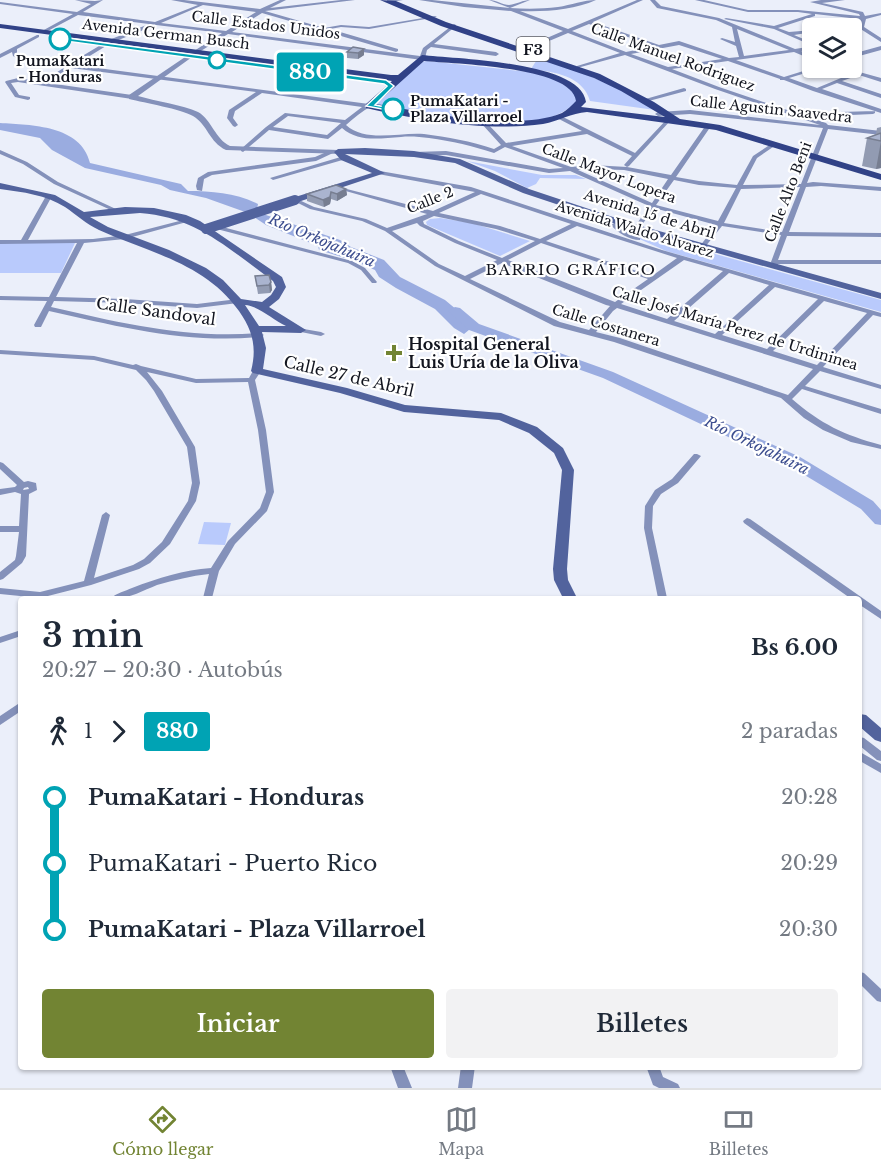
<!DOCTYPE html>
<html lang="es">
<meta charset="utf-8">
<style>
body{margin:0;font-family:"Libre Baskerville",serif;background:#f2f2f3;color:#1f2937;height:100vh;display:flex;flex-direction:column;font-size:22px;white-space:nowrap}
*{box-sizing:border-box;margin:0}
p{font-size:20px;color:#747a83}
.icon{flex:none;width:33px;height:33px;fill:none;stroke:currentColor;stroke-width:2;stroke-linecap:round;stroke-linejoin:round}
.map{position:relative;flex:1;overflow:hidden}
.drawer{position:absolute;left:18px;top:596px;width:844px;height:474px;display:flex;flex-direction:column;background:#fff;border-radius:6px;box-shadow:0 2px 4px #0004}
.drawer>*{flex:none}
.badge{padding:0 12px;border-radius:4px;font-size:21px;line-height:39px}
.controls{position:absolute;left:802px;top:18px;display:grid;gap:12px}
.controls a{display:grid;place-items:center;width:60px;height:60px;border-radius:6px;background:#fff;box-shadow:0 2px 4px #0004;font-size:30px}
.map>.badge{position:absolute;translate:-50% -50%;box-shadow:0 0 0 3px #fff}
.legs{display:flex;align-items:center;gap:9px;height:66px;padding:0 24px;font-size:20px}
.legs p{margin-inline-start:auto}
.summary{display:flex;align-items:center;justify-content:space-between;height:102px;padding:0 24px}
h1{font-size:33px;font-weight:600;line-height:45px}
.primary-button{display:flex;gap:12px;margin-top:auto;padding:12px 24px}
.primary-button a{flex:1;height:69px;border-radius:6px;background:#728433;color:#fff;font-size:24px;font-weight:600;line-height:69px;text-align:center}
.primary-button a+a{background:#f2f2f3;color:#1f2937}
ul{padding:0 24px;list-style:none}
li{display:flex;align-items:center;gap:21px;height:66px;font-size:22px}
li i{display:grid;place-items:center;width:9px;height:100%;margin:0 8px;background:currentColor}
li i::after{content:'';width:15px;height:15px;margin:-8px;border:4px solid;border-radius:50%;background:#fff}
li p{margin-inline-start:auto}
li:first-child i{background:linear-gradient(#0000 50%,currentColor 0)}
li:last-child i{background:linear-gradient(currentColor 50%,#0000 0)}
.dock{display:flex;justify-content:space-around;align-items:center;height:84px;border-top:2px solid #e0e1e3;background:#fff;font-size:16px;color:#747a83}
.dock a{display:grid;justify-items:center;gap:3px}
.dock .active{color:#728433}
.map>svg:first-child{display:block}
.green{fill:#b9cafc}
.water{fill:#9aace0}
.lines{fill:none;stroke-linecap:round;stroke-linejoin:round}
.river{fill:#9aace0;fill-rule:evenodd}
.minor{fill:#8491ba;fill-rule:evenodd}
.tertiary{fill:#8491ba;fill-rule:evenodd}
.secondary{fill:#52639d;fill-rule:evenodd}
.primary{fill:#314287;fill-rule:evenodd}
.secondary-bridge{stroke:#52639d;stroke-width:10}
.wall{fill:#929bb2}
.shaded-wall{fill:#777e91}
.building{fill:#aab4cf;stroke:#777e91;stroke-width:1.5}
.line-1{fill:#00a3b4;stroke:#fff;stroke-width:1.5}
.stop-1-dot{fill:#fff;stroke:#00a3b4;stroke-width:3}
.poi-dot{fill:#728433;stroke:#fff;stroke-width:2}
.labels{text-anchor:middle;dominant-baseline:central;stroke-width:4.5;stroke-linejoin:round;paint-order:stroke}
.far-street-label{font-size:14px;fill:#12151f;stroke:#fff}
.far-stop-label{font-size:14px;font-weight:bold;fill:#12151f;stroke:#fff}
.shield{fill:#fff;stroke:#595b62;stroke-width:1.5}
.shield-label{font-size:15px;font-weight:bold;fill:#12151f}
.far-water-label{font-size:15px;font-style:italic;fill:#3d4e8f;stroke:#fff}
.far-neighbourhood-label{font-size:15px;letter-spacing:1.5px;fill:#12151f;stroke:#fff}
.street-label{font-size:16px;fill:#12151f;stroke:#fff}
.poi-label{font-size:16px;font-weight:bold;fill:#12151f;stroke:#fff;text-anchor:start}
</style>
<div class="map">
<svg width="881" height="1088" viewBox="0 0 881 1088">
<rect width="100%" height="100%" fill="#ebeffa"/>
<!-- green -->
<path class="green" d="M540,55L620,89L655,110L590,101C583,76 555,72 531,69Z
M427,61L530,72L552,77L576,93V102C544,135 474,119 432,113C414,110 394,110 377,104L375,101L421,62Z
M467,161L542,175H576L586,179L540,178L536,184L527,188L495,171Z
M440,218L472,223L530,241L500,256L427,225L426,222L430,219Z
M618,227L881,300V312L666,251L624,232Z
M0,243H75L61,273H0Z
M204,522L231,523L225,545L198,544Z"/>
<!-- water -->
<path class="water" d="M0,123C31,125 81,125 90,163L181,184L188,191C212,191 236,193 258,204L257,209L263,214L340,240L351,247L384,260L400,277L445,300L475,325L464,334L454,328L435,309L396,288L379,277L375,270L355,261L319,250L318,246L266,225L248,213L206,198L170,190L161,185L85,168L52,150L40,138L0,130Z"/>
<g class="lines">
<!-- river -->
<path class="river" d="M455,307L460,308L479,324L613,372L800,457L873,501L881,510V525L875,524L861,509L788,465L603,378L469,330L448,311Z"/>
<!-- minor -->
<path class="minor" d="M75,0L95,1L103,0L83,12L155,22L198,5L171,0H184L260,9L280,0H286L270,8L341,0H355L265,11L324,28L341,25L369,27L435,16L437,17L369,29L341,27L330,29L398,49V51L396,52L262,13L232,32L420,56L423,48L454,24L456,25V26L434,44L496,52L499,54L496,56L431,47L427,50L425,58L422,60L228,34L196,54L193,52L194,51L222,33L156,25L111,43L109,42V40L149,24L78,15L44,33L42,32V31L73,14L0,4V2L77,12L91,4ZM203,5L256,12L226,31L161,23Z
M387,0H403L389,2H387Z
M419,0H432L510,8L489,0C496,0 503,5 509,5C517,4 523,0 530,0L510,8C526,9 542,9 558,7C571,5 584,0 596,0C574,10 545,12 520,11L568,29L637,0H643L593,22L659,45L679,41L729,58L739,57L736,46L720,39L722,38L735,42L732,27L716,20L657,8L650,0H655L661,6L719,18L795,49L813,46L774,29L724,19L726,18L774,26L812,14L798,12H748L695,0H704L748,10H798L860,16L859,14L810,2L821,0H845L822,3L863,12L865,16L881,13V15L866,19L864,27L881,38V42L859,28L860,22L851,28H846L859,19L815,14V16L778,28L789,32L813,30V32L794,35L813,43V50L801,51L813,56V60L794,52L736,60L784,77L813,68H819V69L789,78L817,88L853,73L839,69V68H845L881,78V82L859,75L842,81L881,94V98L837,83L822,89L881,109V113L813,91L784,80H780V79L728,61L672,69L719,87L802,115L805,113L875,111V113L873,114L807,117L826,123L828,125L881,131V135L828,129L807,183L813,182L881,187V191L821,186L806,187L789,232L881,233V237L787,236L778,260H881V264H778L777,267H773L771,262L781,235L722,226L705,247L703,248L700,246L716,225L654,208L639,229H635L634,228L649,206L570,171L549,173L446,155L414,156L411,154L414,152L446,151L549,169L563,168L505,147L494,153C473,146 452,141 429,138C420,137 410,136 401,137C381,138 359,143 342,128L328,139L269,130L243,152L241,151V149L266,127L285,113L345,120L362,107L262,93L235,111L233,118L238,125L235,127L233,126L227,118L229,110L256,92L71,68L48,83L132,95L135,97L132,99L18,82L11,83L19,95L30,97V99L28,100L15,97L5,82L6,81L18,78L42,82L65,67L18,59L13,56L12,52L0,58V54L37,35H39V37L17,49V54L21,57L69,64L104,43L106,44V46L75,65L369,104L372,106C362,111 354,118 346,125C366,143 399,132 424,134C447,137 471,141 494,149L501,145L481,123V121H485L506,143L582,131L557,118L556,117L559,115L635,153L668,118L671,120L670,121L629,166L627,167L671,175L706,125L708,124L711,126L676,177L699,181L737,185L753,156L771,144L774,146L773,147L757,158L743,185L801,184L823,128L690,114L658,116L655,114L658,112L690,110L820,125L715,89L625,55L577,68V66L620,53L568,33L528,50H524V48L563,31L511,11L464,7ZM589,24L655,46L626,52L572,31ZM737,29L789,50L744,56ZM679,45L722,59L668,67L631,54ZM288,116L341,123L327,135L273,127ZM587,134L632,156L624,165L627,167L592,165L571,167L512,146ZM592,169L624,170L668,179L652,203L578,170ZM674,180L699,185L736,188L718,221L656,205ZM800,187L782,232L724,223L741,189Z
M881,46V50L852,58V54Z
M684,88L686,89V91L645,102L642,100Z
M0,150L27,162L58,182L118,210L113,211L54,184L23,164L0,154Z
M331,150L334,152L333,153L316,161L212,175L204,179L202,191L197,190L196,186L198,178L208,172L315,157Z
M344,156L347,158L346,159L273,180L270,178Z
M380,171L471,187L662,250L881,313V317L873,315L823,367L881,385V389L820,371L805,386L881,409V414L802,389L792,399C821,424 844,435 881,445V449L851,442L823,430L804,418L781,398L614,342L554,326L435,266L385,231L362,221L310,209L292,200L297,199L314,207L366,219L387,228L427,214L335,188V186L433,211L475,192L378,174V172ZM481,194L571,224L540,239L500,226L439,213ZM434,216L496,229L535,241L502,258L459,241L424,224L423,221ZM417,223L420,226L455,243L497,260L465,276L439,264L392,231ZM577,226L677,258L652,276L546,241ZM541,243L648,279L615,302L508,260ZM684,260L723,271L667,319L621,304ZM502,263L606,305L610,306L589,330L560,322L470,279ZM729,273L769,285L715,334L674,321ZM775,287L818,299L767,349L722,335ZM824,301L867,313L817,365L773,351ZM617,308L813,369L788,395L620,338L596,332L613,311Z
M49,194L52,196L28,240L93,239L125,235L191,218L194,220L125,239L84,243L56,297L125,299L197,304L238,299L242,301L238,303L197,308L125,303L54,301L51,307C121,323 187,339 260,333L264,335L260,337C187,344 120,327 49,311L41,327H35L34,325L47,301L0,300V296L49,297L77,243L0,244V240H21L46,196Z
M619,220L622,222L618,225L622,230L640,238V240C629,240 618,233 611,225Z
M211,224L352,261L365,268L377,282L376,283H372L361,270L348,263L209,227L208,226Z
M298,328L321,332L325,334L321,336L301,332H298Z
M0,350L94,356L133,365L136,364L141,366L196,379L249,378L254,369H260L261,371L255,380L266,430L274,492L267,511L235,544L219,571L212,598H203L209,574C191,576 174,580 157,585C142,591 127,600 111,598C117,593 125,591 132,588C158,578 184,570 211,568L228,541L260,508L266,492L258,430L248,382L196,383L147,372L162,391L195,447L200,483L196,501L170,544L150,563L139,569L91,585L40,598L0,594V588L40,592L84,581L102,515L106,512L110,515L94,578L133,565L144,559L162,542L188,501L192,483L187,447L154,391L146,380L136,370L94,360L0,354Z
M694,454H697L701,456L678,483L661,494L653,506L652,528L667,598H658L644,528L645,506L655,490L672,479Z
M0,462L3,463L24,482L28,481L36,483L37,490L29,494L26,556L22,563L3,579L0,580V572L15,560L16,556L19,532H0V526H19L21,494L15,492L0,495V489L15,487L17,485L0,469ZM28,487L29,489L23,490L24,488Z
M747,518L750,519L881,611V619L860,605V598H850L744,523L743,521Z
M21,630V636L0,643V637Z
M21,702V711L0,725V716Z
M860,737L864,738L881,751V761L877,760L860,746Z
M860,752L881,764V773L860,761Z
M860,972L864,973L881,989V1002L877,1001L860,984Z
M390,1066H403L412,1088H398Z
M461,1066H475L472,1088H458Z
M646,1066H659L663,1077L678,1084L680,1088H659L653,1085Z"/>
<!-- tertiary -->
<path class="tertiary" d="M194,51L199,52L138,96C155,101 183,105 198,112C212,120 215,139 230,146L338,150H341V154L226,150C209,142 208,125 193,116C181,109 145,103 129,99V95Z"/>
<!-- secondary -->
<path class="secondary" d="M365,148L414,151L460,159L529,189L634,224L881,293V299L628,228L523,193L455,163L414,157L345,154L385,173L298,202H292V198L372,173L341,160L334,152L338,149Z
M0,183L55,195L84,212L125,207L154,208L186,215L200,221L282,277L286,287L279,299L269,307L306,330L301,333L262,332L266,348L263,369L347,388L405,405L501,413L537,427L563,448L574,470L567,569L568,580L577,598H563L554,580L553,569L562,470L554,453L529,433L499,420L404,412L340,393L253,373L251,371C257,348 253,331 239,311C205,263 150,253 99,230C86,224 77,215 65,207C46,195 23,192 0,189ZM140,213C196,217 229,249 273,281L276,287L271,295L262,302L241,299L223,280L206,268L169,250L108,227L90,217ZM245,305C259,306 273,320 286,326H259Z
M860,714L866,715L881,728V742L875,740L860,727Z"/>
<!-- primary -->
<path class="primary" d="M380,0L396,1L446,22L600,74L654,102L680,119L720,125L881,174V180L716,130L587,112C571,113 559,121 543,124C489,132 418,120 366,108V104L392,81L0,28V24L391,75H398L422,55C455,59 581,61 586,102L581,107L665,117L621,91L594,78L441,26ZM424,61C453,64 572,66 576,101C572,105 567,110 562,113C517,132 424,112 376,104Z"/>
<!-- secondary-bridge -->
<path class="secondary-bridge" d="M206,229L295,200"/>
</g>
<!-- wall -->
<path class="wall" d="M364,49V55L358,59L347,58V52Z
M881,127V168L876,169L862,166L867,138L876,134L877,128Z
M346,189L347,195L337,201L331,199L330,204L324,207L307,201V194Z
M255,276L271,282L272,290L270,293L258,294Z"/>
<!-- shaded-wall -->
<path class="shaded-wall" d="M364,49V55L358,59V53Z
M881,141V168L876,169Z
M346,189L347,195L337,201V194Z
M331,192V199L330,204L324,207L323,200Z
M271,282L272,290L270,293L269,285Z"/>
<!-- building -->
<path class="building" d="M353,47L364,49L358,53L347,52Z
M881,133V141L867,138Z
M336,185L346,189L337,194L331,192L330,197L323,200L307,194Z
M269,275L271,282L269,285L257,286L255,276Z"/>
<!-- line-1 -->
<path class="line-1" d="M60,37L386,80L394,86L375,105L396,109L393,111L366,106L387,86L384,84L58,40Z"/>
<!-- markers -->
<g class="stop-1-dot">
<circle cx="60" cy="39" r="10"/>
<circle cx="217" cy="60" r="8"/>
<circle cx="393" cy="109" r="10"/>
</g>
<path class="poi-dot" d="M391 344h6v6h6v6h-6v6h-6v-6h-6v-6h6z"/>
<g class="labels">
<!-- far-street labels -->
<g class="far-street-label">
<text transform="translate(266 25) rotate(7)">Calle Estados Unidos</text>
<text transform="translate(166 34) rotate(7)">Avenida German Busch</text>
<text transform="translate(673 57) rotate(20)">Calle Manuel Rodriguez</text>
<text transform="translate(771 109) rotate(6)">Calle Agustin Saavedra</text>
<text transform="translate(609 173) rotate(21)">Calle Mayor Lopera</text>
<text transform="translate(788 192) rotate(-69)">Calle Alto Beni</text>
<text transform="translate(430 200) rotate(-22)">Calle 2</text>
<text transform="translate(650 214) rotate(17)">Avenida 15 de Abril</text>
<text transform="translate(635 229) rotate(17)">Avenida Waldo Álvarez</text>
<text transform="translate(606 325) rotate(17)">Calle Costanera</text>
<text transform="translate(735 328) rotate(17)">Calle José María Perez de Urdininea</text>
</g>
<!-- far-stop labels -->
<g class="far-stop-label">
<text x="60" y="61">PumaKatari<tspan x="60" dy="16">- Honduras</tspan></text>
<text x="410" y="101" text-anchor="start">PumaKatari -<tspan x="410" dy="16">Plaza Villarroel</tspan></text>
</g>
<!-- shield labels -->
<rect class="shield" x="516.5" y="37" width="33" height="24" rx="4.5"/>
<g class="shield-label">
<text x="533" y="49">F3</text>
</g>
<!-- far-water labels -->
<g class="far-water-label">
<text transform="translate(322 240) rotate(23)">Río Orkojahuira</text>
<text transform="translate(757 445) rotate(26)">Río Orkojahuira</text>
</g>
<!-- far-neighbourhood labels -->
<g class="far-neighbourhood-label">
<text x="571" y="269">BARRIO GRÁFICO</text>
</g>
<!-- street labels -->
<g class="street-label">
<text transform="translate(156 311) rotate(8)">Calle Sandoval</text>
<text transform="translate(349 376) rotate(13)">Calle 27 de Abril</text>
</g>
<!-- poi labels -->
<g class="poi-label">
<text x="408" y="344">Hospital General<tspan x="408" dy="18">Luis Uría de la Oliva</tspan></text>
</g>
</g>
</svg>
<div class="controls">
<a><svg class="icon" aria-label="layers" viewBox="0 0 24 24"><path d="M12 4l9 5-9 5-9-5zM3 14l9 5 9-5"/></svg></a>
</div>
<b class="badge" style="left:310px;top:72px;background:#00a3b4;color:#fff">880</b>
<section class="drawer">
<div class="summary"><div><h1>3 min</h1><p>20:27 – 20:30 · Autobús</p></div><b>Bs 6.00</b></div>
<div class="legs"><svg class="icon" aria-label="walk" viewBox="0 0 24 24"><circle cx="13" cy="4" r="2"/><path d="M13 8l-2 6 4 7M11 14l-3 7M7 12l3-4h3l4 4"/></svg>1<svg class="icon" aria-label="forward" viewBox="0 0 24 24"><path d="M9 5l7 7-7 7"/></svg><b class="badge" style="background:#00a3b4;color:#fff">880</b><p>2 paradas</p></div>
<ul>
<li><i style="color:#00a3b4"></i><b>PumaKatari - Honduras</b><p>20:28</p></li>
<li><i style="color:#00a3b4"></i><span>PumaKatari - Puerto Rico</span><p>20:29</p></li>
<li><i style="color:#00a3b4"></i><b>PumaKatari - Plaza Villarroel</b><p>20:30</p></li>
</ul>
<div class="primary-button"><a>Iniciar</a><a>Billetes</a></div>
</section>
</div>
<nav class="dock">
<a class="active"><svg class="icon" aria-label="directions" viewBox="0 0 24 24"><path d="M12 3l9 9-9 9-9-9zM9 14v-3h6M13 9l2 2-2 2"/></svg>Cómo llegar</a>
<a><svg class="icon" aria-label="map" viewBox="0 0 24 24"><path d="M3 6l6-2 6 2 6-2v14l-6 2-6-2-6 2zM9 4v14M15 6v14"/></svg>Mapa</a>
<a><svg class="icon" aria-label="tickets" viewBox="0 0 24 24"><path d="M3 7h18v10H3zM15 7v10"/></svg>Billetes</a>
</nav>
